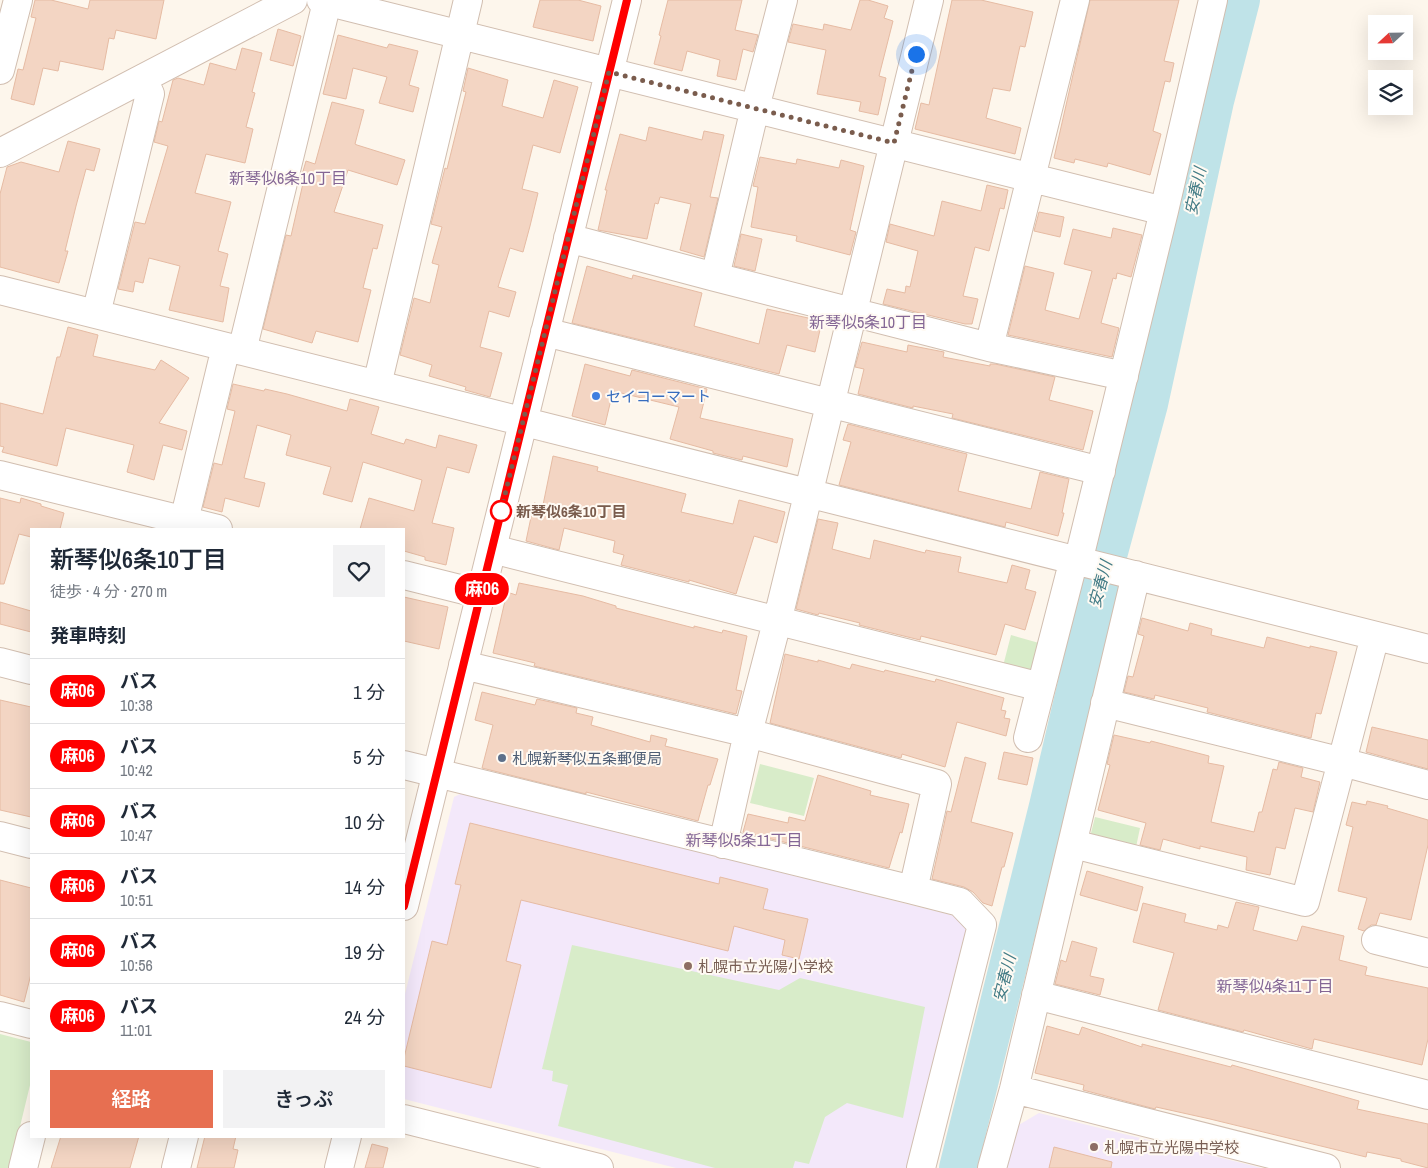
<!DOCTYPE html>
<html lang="ja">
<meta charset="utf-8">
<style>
body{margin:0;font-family:"Archivo Narrow","Noto Sans JP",sans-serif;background:#f2f2f3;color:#1f2937;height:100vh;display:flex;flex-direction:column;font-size:19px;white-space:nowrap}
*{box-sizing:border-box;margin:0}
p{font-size:16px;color:#747a83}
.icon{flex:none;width:28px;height:28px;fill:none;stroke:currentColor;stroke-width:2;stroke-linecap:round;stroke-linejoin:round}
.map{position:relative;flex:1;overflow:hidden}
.panel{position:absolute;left:30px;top:528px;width:375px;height:610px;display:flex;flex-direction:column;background:#fff;border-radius:0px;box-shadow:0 5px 20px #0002}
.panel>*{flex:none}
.badge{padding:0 10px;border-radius:16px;font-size:18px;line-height:32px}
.needle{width:32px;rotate:248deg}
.controls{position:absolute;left:1368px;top:15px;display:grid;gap:10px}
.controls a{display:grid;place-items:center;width:45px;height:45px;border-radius:0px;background:#fff;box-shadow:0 5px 20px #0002;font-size:25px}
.you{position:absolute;width:25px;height:25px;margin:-12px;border:4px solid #fff;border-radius:50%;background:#1a73e8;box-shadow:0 0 0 8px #1a73e833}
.map>.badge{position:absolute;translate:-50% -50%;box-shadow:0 0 0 2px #fff}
h2{padding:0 20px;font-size:19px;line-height:45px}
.round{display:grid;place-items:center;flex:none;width:52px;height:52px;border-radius:0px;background:#f2f2f3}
.summary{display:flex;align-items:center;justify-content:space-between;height:85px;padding:0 20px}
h1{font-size:24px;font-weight:600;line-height:38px}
.primary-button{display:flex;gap:10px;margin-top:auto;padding:10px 20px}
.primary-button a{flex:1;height:58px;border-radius:0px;background:#e76f51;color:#fff;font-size:20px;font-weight:600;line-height:58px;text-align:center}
.primary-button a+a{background:#f2f2f3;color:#1f2937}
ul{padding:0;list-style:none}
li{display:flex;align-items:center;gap:15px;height:65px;padding:0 20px;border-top:1px solid #e0e1e3}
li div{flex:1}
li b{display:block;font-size:19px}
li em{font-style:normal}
li .badge{min-width:55px;font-weight:700;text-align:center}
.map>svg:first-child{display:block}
.education{fill:#f3e8fa}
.green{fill:#d8ecc9}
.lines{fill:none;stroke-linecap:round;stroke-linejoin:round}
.river{stroke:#bfe3e8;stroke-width:38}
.building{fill:#f3d5c3;stroke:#e6bba3}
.minor-casing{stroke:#d1beb0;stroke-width:30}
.minor{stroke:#fff;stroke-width:28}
.line-casing{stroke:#fff;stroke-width:11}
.line{stroke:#f00;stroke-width:8}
.walk{stroke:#7a5c4d;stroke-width:5;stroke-dasharray:0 9}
.shop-dot{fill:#3f7fe0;stroke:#fffaf3;stroke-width:2}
.stop-dot{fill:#fff;stroke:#f00;stroke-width:2.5}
.service-dot{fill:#5c6f8a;stroke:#fffaf3;stroke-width:2}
.education-dot{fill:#8d6e63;stroke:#fffaf3;stroke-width:2}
.labels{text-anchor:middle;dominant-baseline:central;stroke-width:4;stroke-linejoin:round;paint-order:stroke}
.shop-label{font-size:15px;fill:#366cbe;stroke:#fffaf3;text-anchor:start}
.stop-label{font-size:15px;font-weight:bold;fill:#7a5c4d;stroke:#fffaf3;text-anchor:start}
.service-label{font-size:15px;fill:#4e5e75;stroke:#fffaf3;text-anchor:start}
.education-label{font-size:15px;fill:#785e54;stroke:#fffaf3;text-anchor:start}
.neighbourhood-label{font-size:16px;fill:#846695;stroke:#fffaf3}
.water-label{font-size:16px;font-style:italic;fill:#437c86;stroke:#fffaf3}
</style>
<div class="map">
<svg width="1428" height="1168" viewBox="0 0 1428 1168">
<rect width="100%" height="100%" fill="#fdf6ec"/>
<!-- education -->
<path class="education" d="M462,793L963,918L971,934L914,1168H676L404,1099V998L454,797Z
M1039,1113L1262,1168H1007L1017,1126Z"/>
<!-- green -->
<path class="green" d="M1011,635L1039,643L1031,677L1002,670Z
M760,764L814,778L804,816L750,803Z
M1095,817L1140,828L1135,852L1089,841Z
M572,945L779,990L800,978L925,1007L903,1118L847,1103L825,1117L809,1164L795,1161L793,1168H715L558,1126L568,1085L552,1081L553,1071L542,1069Z
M0,1034L31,1042V1081L10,1168H0Z"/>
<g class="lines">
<!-- river -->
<path class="river" d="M958,1168L1048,806L1099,589L1149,404L1215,101L1241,0"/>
</g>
<!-- building -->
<path class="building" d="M35,0H51L88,9L90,0H164L156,39L116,30L114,39L109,38L103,70L60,61L58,71L43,68L34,105L11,99L18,69L23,70L36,18L31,17Z
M540,0H578L601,6L593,41L533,27Z
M668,0H742L735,30L758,35L753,52L743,49L736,80L717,76L720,60L687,51L682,71L654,64L661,36L659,35Z
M860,0H868L888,6L884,18L893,21L879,76L886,78L878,115L859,111L861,102L817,94L826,50L788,42L793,24L823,30L824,24L851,30Z
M952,0H981L1033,12L1025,47L1020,46L1010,91L993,88L986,118L1021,128L1015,154L915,129L921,103L929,105Z
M1090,0H1179L1164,61L1174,63L1170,82L1165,81L1153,131L1161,134L1150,175L1108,163L1107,167L1075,159L1074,163L1054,158Z
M278,29L301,36L293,66L270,60Z
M338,35L387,48L389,44L418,51L409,85L419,88L413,112L379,103L387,77L353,68L346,99L323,94Z
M242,48L262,53L252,92L255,93L246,127L253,129L245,163L206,154L195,193L231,202L218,251L228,254L220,286L229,288L223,322L169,310L180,266L149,258L143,283L135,281L133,292L118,289L135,222L145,224L168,146L154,142L159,121L162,122L173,80L178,78L204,85L210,63L236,70Z
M468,68L508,80L502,106L543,118L554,80L578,87L560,153L533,145L522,189L538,193L530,226L523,252L510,248L498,287L516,292L509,317L489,311L480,347L502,353L490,397L465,390L466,387L429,376L432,365L400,355L414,298L430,303L439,265L432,263L442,227L431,224L445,168L447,169L466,92L463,91Z
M332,102L364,110L355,144L357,145L405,160L397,185L348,170L334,212L383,225L377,249L373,248L363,288L371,290L358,342L316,331L312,343L263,329L286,235L291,236L304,179L301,178L306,161L315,164Z
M649,127L702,140L704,131L724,135L710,197L718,198L704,257L680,250L691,204L660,197L658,204L655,203L647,239L598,230L607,190H605L620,134L646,141Z
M68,141L100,149L94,171L86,169L76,206L65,251H68L59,283L0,267V194L7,167L21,162L59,172Z
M760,157L796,164L797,159L839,168L841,160L864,166L850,230L856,232L850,255L796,241L797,236L751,227L758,187L753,186Z
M987,185L1008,190L1004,209L1000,208L989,251L975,247L963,296L978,299L972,324H965L883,304L887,289L905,293L906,286L910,287L918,251L886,242L890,224L934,236L942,201L981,211Z
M1039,212L1064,217L1060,237L1034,231Z
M1113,228L1142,235L1131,277L1117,273L1116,279L1113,278L1101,323L1119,328L1112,357L1008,335L1025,266L1054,273L1045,310L1079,319L1092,271L1064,264L1073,229L1111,238Z
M741,234L762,239L755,271L734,266Z
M587,266L632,279L633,275L702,293L694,326L759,344L767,309L822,321L815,352L787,345L779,374L572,323Z
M68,327L98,335L93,356L155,370L161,360L189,378L159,423L187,431L182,450L163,445L154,480L127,472L134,445L66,428L57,466L2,452L4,447L0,446V403L43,414L57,357H60Z
M862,342L907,352L908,345L944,352L943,357L990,366V364H995L1055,377L1049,400L1093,411L1083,450L952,418L953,414L913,406V408L858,394L864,369L855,367Z
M585,364L630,376L632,370L707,389L700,418L793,439L787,467L743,456L742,460L713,453V451L670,439L679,407L613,391L605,425L572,416Z
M233,384L264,391L265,389L287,394L347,411L350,399L379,407L371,434L404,444L406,439L436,448L439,435L477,445L469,473L447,467L432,523L454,528L446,565L425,560V557L404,551V529H360L369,498L414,511L422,480L363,462L352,502L323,494L331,467L286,455L291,435L257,425L244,478L265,483L259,507L225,498L222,512L203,507L214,463L222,465L235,411L227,409Z
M848,424L967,454L958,491L1031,509L1040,472L1069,479L1062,513H1064L1058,536L1006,522L1005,527L839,485L851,442L843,440Z
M553,456L598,467L597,471L686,494L681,512L733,524L739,500L785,512L777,543L754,536L736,594L689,580V582L621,565L624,555L613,552L615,541L564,528L559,550L526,541L534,503L543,505Z
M0,498L20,503L21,498L41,504V506L64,513L60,529H31V537L19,534L4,584H0Z
M818,519L838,523L832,549L870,559L874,540L925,553L926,550L961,557L958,572L1007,583L1012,565L1030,570L1025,589L1036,592L1025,630L1005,624L996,655L921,636L920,640L859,625L860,623L819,613L818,615L796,609Z
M519,583L583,596L616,606V608L694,628V626L722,633L723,630L747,636L736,690L742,691L736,714L534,666L535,663L493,653L507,592L516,595Z
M404,597L448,607L439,649L404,641Z
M0,602L31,611V632L0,624Z
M1142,618L1188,631L1190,623L1212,629L1211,635L1264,648L1267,637L1310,648V646L1337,652L1321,714L1316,713L1311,738L1207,712L1208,708L1155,695L1154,699L1124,692L1128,676L1133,677L1144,636L1138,634Z
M785,654L818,662V660L850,669L852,664L884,672L885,670L935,682L936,679L1004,698L1001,710L1006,711L1004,718L1010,719L1006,736L957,722L945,767L902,754L901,758L770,723Z
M482,692L535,705L537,699L577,708L576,713L593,717L591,725L650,742L651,735L667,739L665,746L718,759L710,785H708L698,821L586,792V794L482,768L493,725L475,720Z
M0,700L31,707V817L0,810Z
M1372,727L1428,740V769L1366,752Z
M1114,735L1150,743L1151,741L1209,756L1208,763L1224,766L1211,822L1254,832L1259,812H1262L1273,769L1277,770L1279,762L1303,768L1301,777L1320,782L1313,812L1295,808L1285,849L1276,847L1270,875L1246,870L1247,857L1200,846V849L1163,839L1160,850L1140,845L1146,823L1098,810L1110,765L1107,764Z
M1004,752L1033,758L1027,785L998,779Z
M965,757L986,763L971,822L1013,833L1004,867H1002L992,906L983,903L973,892L964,887L932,879L947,811L951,812Z
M818,775L871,791L870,795L909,804L902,833L900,832L889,868L743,832L748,814L788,823L789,817L805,821Z
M1367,801L1388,806L1387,808L1428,820V845L1411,920L1380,913L1376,925H1371L1364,931L1358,929L1367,898L1338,891L1353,827L1346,825L1352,802L1366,805Z
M470,823L719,884L720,877L768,889L763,909L808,919L799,959L782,955L785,940L734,926L728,951L521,900L506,961L521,965L491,1088L404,1066V1058L432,941L447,945L461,885L455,884Z
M1087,871L1143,887L1137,911L1080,895Z
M0,880L31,888V974L24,1002L0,995Z
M1236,902L1259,907L1253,930L1297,941L1302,926L1344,936L1339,960L1367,967L1365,975L1428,988V1039L1422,1065L1314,1039L1312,1049L1244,1030L1243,1032L1158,1010L1174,953L1133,942L1143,903L1186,914L1184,922L1217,930L1218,925L1228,928Z
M1072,941L1097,948L1090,976L1104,979L1100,995L1055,984L1061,960L1066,962Z
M1047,1026L1079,1035L1082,1027L1142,1047V1044L1231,1067L1232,1065L1359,1101L1357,1109L1428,1124V1168L1401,1161V1159L1367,1152L1366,1157L1210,1119L1156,1107L1155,1109L1083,1090L1084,1085L1035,1073Z
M61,1136H139L130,1168H51Z
M205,1136H236L233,1149L238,1150L234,1168H197Z
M372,1144L388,1148L383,1168H365Z
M1054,1147L1112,1162L1111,1168H1049Z"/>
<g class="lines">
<defs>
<path id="minor" d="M321,0L1164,211
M0,70L18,0
M0,153L293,0
M568,238L715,277L989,347L1124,376
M715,277L755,108L783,0
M0,290L1428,649
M96,314L150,94L143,79
M545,332L1101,471
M989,347L1075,0
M242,351L327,2
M377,385L468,0
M0,475L218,529
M182,529L226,347
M492,549L1041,687
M404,575L480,594
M0,662L31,670
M1105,703L1331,759L1428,785
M1028,738L1074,559L1081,550L1164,211L1213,0
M404,765L913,890L937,784L748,733L463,665
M0,836L31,844
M723,844L748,733L777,622L929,0
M1073,844L1305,902L1375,636
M913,890L960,902L982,925L921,1168
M404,906L627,0
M1376,940L1428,953
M1036,995L1428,1095
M0,1016L31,1024
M1014,1089L1326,1168
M404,1119L599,1168
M23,1168L31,1136
M176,1168L184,1136
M339,1168L347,1136
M992,1168L1014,1089L1136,575"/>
</defs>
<!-- minor casing -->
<use href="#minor" class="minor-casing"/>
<!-- minor -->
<use href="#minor" class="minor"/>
</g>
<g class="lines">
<defs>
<path id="line" d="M404,906L627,0"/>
</defs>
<!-- line casing -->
<use href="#line" class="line-casing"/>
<!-- line -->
<use href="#line" class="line"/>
<!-- walk -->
<path class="walk" d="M501,511L500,515L609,72L894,143L916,54"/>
</g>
<!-- markers -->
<circle class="shop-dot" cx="596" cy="396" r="5"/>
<circle class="stop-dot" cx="501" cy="511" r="10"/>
<circle class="service-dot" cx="502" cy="758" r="5"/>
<g class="education-dot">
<circle cx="688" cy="966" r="5"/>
<circle cx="1094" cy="1147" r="5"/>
</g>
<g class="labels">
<!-- shop labels -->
<g class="shop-label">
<text x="606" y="396">セイコーマート</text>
</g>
<!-- stop labels -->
<g class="stop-label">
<text x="516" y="511">新琴似6条10丁目</text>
</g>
<!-- service labels -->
<g class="service-label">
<text x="512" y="758">札幌新琴似五条郵便局</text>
</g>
<!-- education labels -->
<g class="education-label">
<text x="698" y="966">札幌市立光陽小学校</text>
<text x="1104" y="1147">札幌市立光陽中学校</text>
</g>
<!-- neighbourhood labels -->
<g class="neighbourhood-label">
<text x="288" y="178">新琴似6条10丁目</text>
<text x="868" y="322">新琴似5条10丁目</text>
<text x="744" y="840">新琴似5条11丁目</text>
<text x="1275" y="986">新琴似4条11丁目</text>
</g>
<!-- water labels -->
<g class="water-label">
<text transform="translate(1195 191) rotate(-78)">安春川</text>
<text transform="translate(1100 584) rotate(-75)">安春川</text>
<text transform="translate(1004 978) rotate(-76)">安春川</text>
</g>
</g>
</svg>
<div class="controls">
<a><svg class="needle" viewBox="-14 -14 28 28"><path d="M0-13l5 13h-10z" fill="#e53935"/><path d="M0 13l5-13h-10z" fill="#747a83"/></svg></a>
<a><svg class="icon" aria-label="layers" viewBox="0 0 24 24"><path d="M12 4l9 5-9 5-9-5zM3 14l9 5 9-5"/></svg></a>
</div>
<div class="you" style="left:916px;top:54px"></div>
<b class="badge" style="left:482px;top:589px;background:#f00;color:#fff">麻06</b>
<section class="panel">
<div class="summary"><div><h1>新琴似6条10丁目</h1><p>徒歩 · 4 分 · 270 m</p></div><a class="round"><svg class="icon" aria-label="heart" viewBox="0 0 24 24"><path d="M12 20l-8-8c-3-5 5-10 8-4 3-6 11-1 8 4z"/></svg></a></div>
<h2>発車時刻</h2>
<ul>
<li><span class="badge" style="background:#f00;color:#fff">麻06</span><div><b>バス</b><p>10:38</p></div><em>1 分</em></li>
<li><span class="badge" style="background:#f00;color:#fff">麻06</span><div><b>バス</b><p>10:42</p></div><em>5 分</em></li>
<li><span class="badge" style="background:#f00;color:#fff">麻06</span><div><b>バス</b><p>10:47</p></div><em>10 分</em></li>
<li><span class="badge" style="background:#f00;color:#fff">麻06</span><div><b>バス</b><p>10:51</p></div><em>14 分</em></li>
<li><span class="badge" style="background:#f00;color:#fff">麻06</span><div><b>バス</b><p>10:56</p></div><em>19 分</em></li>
<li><span class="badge" style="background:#f00;color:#fff">麻06</span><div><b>バス</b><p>11:01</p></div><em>24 分</em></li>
</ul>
<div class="primary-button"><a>経路</a><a>きっぷ</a></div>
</section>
</div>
